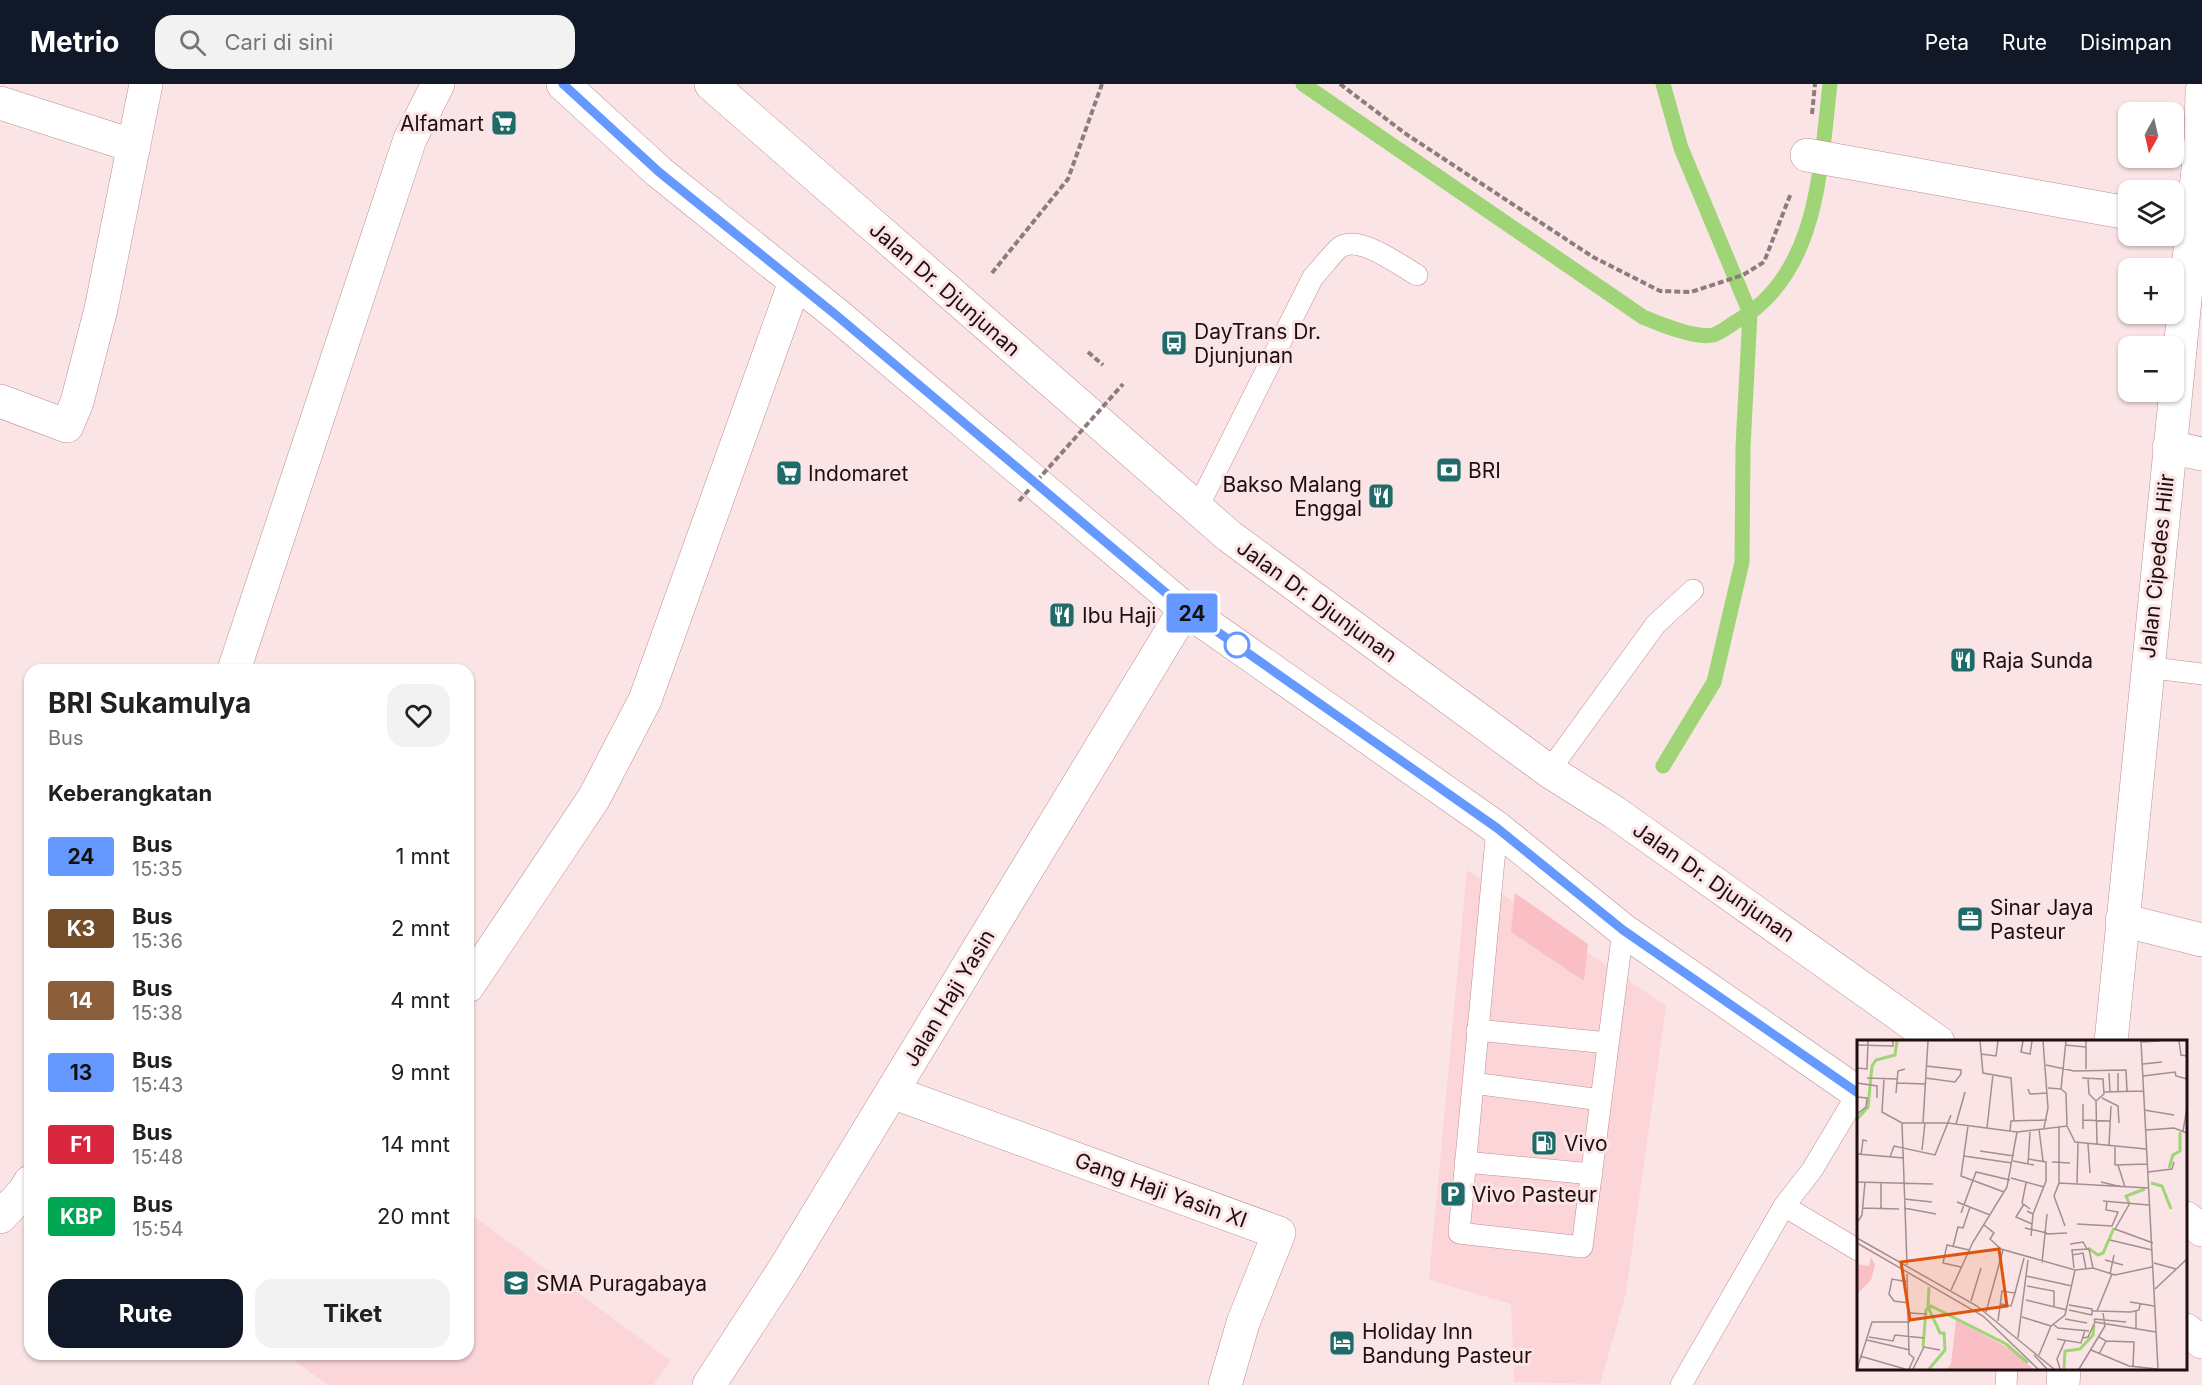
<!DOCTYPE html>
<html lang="id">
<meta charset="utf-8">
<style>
body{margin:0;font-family:Inter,sans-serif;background:#f2f2f2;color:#202124;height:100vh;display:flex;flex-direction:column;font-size:22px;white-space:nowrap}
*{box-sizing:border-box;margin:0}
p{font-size:20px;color:#757577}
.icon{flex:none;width:33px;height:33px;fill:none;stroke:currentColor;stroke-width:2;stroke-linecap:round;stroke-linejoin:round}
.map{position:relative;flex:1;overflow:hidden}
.side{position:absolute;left:24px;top:580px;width:450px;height:696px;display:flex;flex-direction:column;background:#fff;border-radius:18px;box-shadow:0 2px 4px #0004}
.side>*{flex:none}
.badge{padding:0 12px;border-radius:4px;font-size:21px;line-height:39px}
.needle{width:39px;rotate:188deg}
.fabs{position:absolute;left:2118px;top:18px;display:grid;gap:12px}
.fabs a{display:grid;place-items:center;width:66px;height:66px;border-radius:12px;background:#fff;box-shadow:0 2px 4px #0004;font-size:30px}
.map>.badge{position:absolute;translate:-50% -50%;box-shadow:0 0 0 3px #fff}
h2{padding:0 24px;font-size:22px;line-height:54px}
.round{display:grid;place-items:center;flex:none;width:63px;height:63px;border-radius:18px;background:#f2f2f2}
.head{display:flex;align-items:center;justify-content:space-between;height:102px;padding:0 24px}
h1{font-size:28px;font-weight:700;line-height:45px}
.cta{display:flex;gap:12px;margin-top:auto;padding:12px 24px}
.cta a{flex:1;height:69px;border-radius:18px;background:#111827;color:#fff;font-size:24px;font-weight:700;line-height:69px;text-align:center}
.cta a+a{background:#f2f2f2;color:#202124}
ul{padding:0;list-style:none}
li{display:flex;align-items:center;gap:18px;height:72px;padding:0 24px}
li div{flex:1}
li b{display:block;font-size:22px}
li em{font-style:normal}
li .badge{min-width:66px;font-weight:700;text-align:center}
header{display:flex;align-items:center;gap:36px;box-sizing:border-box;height:84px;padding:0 30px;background:#111827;color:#fff}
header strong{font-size:28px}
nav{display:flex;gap:33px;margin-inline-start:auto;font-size:21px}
.search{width:420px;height:54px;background:#f2f2f2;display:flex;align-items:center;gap:15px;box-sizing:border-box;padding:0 21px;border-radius:18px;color:#757577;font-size:22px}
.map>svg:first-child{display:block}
.built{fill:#fcd5d8}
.green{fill:#fabfc4}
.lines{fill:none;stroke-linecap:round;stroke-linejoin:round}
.stream{stroke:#9fd577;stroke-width:15}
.service-casing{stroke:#c08d91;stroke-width:22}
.minor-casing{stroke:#c08d91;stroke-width:34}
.tertiary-casing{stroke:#c08d91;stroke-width:34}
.trunk-casing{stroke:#c08d91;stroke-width:34}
.path{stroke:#8f7a7c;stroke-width:4;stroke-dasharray:6 3;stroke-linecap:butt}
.service{stroke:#fff;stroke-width:21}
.minor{stroke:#fff;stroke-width:33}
.tertiary{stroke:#fff;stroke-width:33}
.trunk{stroke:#fff;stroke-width:33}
.path-bridge{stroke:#8f7a7c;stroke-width:4;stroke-dasharray:6 3;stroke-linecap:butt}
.line-casing{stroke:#fff;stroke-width:14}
.line{stroke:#69f;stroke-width:9}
.stop-dot{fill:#fff;stroke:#69f;stroke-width:3}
.labels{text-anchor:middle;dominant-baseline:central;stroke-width:6;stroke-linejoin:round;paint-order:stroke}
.poi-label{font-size:21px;fill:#200e10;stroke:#fbe4e5;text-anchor:start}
.street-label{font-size:21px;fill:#200e10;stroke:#fbe4e5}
.inset-river{fill:none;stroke:#9fd577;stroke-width:3}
.inset-road{fill:none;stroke:#a38e90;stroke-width:1.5}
.view{fill:#de550c;fill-opacity:0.15;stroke:#de550c;stroke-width:3}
.inset-edge{fill:none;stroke:#200e10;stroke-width:3}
</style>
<header>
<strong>Metrio</strong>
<div class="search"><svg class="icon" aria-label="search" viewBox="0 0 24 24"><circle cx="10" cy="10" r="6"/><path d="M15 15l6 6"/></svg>Cari di sini</div>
<nav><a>Peta</a><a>Rute</a><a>Disimpan</a></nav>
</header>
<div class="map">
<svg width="2202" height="1301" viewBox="0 0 2202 1301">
<rect width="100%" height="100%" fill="#fbe4e5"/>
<!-- built -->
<path class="built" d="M1467,786L1666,922L1626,1209L1600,1300L1514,1298L1511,1220L1429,1196Z
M468,1128L671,1277L653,1301H328L286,1271L468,1270Z"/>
<!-- green -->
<path class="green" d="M1515,809L1588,860L1584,897L1511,848Z"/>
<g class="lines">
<!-- stream -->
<path class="stream" d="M1303,0L1643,233C1660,240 1695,255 1713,251C1721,249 1730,241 1737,237C1819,190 1820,84 1830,0
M1663,0L1681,64L1750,229L1743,363L1742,478L1714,598L1663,682"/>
<defs>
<path id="service" d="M1197,425L1313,193C1322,184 1330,172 1339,164C1358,149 1399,181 1417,191
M2146,583L2202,590
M1549,687L1656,540L1693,506
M1497,744L1459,1149L1582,1163L1623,846
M1477,946L1608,959
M1473,999L1601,1016
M1465,1078L1592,1090
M1784,1122L1858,1166
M1681,1301L1784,1122L1812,1086L1858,1009
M2006,1301L2007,1284"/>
<path id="minor" d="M0,19L134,62
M1807,71L2128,129
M0,317L67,342L77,318L101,225L146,0
M2169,363L2202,370
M234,586L410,55L438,0
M2122,836L2202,856
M468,902L594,714L645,616L795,198
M2111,958L2201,55L2202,7
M892,1008L1279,1149L1243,1239L1225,1301
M0,1133L23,1109L30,1098
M709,1301L783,1187L1185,525"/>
<path id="tertiary" d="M2063,1301L2064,1284"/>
<path id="trunk" d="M563,0L659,88L836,230L1185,525L1497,744L1623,846L1858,1009
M711,0L1229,452L1549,687L1614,728L1938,958
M2186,1134L2202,1146
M2186,1246L2202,1258"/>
</defs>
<!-- service casing -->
<use href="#service" class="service-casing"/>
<!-- minor casing -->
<use href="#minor" class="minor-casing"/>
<!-- tertiary casing -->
<use href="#tertiary" class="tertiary-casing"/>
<!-- trunk casing -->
<use href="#trunk" class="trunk-casing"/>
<!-- path -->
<path class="path" d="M1340,0L1406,50L1593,173L1660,207L1691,208L1743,191L1764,178L1791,109
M1812,30L1815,0
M992,189L1068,95L1102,0
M1088,268L1103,281"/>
<!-- service -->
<use href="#service" class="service"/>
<!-- minor -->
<use href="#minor" class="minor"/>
<!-- tertiary -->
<use href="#tertiary" class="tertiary"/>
<!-- trunk -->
<use href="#trunk" class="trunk"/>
<!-- path-bridge -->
<path class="path-bridge" d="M1019,417L1123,300"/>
</g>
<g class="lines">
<defs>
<path id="line" d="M563,0L659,88L836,231L1185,525L1497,744L1623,846L1858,1009"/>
</defs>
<!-- line casing -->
<use href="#line" class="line-casing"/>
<!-- line -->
<use href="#line" class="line"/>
</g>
<!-- icons -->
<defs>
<symbol id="supermarket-square" viewBox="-11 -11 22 22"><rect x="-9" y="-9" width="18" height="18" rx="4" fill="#1e6b69" stroke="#fbe4e5"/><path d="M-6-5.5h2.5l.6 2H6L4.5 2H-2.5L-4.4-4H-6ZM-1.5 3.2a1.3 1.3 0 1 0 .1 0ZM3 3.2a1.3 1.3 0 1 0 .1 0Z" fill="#fff"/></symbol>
<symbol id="bus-square" viewBox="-11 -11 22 22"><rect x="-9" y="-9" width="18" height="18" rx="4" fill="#1e6b69" stroke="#fbe4e5"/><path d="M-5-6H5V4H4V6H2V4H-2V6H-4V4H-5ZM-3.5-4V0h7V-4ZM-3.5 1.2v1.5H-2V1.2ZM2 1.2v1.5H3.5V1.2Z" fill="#fff"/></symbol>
<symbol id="bank-square" viewBox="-11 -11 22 22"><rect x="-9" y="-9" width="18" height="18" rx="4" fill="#1e6b69" stroke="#fbe4e5"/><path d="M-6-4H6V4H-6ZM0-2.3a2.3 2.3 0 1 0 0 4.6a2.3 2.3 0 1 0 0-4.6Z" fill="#fff"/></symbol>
<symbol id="restaurant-square" viewBox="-11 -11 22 22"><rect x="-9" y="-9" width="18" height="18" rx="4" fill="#1e6b69" stroke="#fbe4e5"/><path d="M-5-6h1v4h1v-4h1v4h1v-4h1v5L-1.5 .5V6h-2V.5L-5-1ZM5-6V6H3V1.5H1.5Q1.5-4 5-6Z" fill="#fff"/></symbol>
<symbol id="office-square" viewBox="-11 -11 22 22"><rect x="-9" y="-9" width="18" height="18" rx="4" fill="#1e6b69" stroke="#fbe4e5"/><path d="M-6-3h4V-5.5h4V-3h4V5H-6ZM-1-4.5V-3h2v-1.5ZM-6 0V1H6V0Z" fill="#fff"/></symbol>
<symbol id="fuel-square" viewBox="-11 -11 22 22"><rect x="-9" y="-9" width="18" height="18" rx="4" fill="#1e6b69" stroke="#fbe4e5"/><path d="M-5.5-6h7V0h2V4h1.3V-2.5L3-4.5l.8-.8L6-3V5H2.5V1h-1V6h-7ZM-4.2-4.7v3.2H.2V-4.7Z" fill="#fff"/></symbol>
<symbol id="parking-square" viewBox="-11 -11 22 22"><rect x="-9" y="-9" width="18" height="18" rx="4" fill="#1e6b69" stroke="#fbe4e5"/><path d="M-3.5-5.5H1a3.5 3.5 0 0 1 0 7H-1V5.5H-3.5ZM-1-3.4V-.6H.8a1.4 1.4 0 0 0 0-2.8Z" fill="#fff"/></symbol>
<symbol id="school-square" viewBox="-11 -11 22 22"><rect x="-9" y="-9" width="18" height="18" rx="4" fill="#1e6b69" stroke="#fbe4e5"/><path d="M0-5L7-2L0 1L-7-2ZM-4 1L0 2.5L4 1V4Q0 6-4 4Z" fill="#fff"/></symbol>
<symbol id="hotel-square" viewBox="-11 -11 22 22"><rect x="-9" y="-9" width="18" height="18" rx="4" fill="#1e6b69" stroke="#fbe4e5"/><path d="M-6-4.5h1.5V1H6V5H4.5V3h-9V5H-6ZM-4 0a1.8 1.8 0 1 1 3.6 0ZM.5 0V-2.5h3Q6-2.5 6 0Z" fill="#fff"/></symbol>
</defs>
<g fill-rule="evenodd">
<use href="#supermarket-square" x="489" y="24" width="30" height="30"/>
<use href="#bus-square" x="1159" y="244" width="30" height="30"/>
<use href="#bank-square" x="1434" y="371" width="30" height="30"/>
<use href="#supermarket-square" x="774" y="374" width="30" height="30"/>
<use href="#restaurant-square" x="1366" y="397" width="30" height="30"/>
<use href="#restaurant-square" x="1047" y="516" width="30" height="30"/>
<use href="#restaurant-square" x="1948" y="561" width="30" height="30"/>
<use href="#office-square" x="1955" y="820" width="30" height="30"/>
<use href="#fuel-square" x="1529" y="1044" width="30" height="30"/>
<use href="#parking-square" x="1438" y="1095" width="30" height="30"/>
<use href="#school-square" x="501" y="1184" width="30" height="30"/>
<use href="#hotel-square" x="1327" y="1244" width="30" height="30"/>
</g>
<!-- markers -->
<circle class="stop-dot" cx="1237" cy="561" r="12"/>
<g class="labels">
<!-- poi labels -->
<g class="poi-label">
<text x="484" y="39" text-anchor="end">Alfamart</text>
<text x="1194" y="247">DayTrans Dr.<tspan x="1194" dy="24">Djunjunan</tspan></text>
<text x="1468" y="386">BRI</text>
<text x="808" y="389">Indomaret</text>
<text x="1362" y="400" text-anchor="end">Bakso Malang<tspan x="1362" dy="24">Enggal</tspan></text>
<text x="1082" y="531">Ibu Haji</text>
<text x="1982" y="576">Raja Sunda</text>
<text x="1990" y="823">Sinar Jaya<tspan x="1990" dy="24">Pasteur</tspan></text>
<text x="1564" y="1059">Vivo</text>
<text x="1472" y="1110">Vivo Pasteur</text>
<text x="536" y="1199">SMA Puragabaya</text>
<text x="1362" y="1247">Holiday Inn<tspan x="1362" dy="24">Bandung Pasteur</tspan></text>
</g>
<!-- street labels -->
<g class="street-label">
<text transform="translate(945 205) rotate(41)">Jalan Dr. Djunjunan</text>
<text transform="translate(2157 482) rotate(-84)">Jalan Cipedes Hilir</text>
<text transform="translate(1317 517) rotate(36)">Jalan Dr. Djunjunan</text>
<text transform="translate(1714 798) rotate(35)">Jalan Dr. Djunjunan</text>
<text transform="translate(949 914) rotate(-59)">Jalan Haji Yasin</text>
<text transform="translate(1161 1106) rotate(20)">Gang Haji Yasin XI</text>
</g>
</g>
<!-- overview -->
<g transform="translate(1857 956)">
<rect width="330" height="330" fill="#fbe4e5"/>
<path d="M14,217L18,225L14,240L0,254V224L12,226ZM99,280L157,311L176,329H89L94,324Z" fill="#fabfc4"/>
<path class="inset-river" d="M0,79L11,67L15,26L19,20L38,15L40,1M312,128L316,115L323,111V92M294,143L305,146L314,169M272,163L269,156L288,149M231,208L241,215L246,213L257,188M72,247L71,267L83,293H87L88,310L72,329M66,307L69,270L74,266L149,304L171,323M207,329L208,311L223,309L236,295L237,285"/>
<path class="inset-road" d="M123,1L126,33L154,38L157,80M166,1L164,12L173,14L175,1M186,1L191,68L187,88M229,1V29M284,1L301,329M322,1L324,15L330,16M284,2L303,1M0,5L36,6V1M208,5L229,7M124,14L139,16L141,1M286,24L305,22M189,25L217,31L269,30L270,51M0,28L10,29L11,1M252,33L253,52M261,33V52M286,36L318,32L319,36L330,39M10,38L40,39M68,38L98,42L104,34V30L69,26M225,38L246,39L247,54L239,61M231,38L232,54L239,61L240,104M27,39L25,72L45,83H91L160,92L210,86L218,102L289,109M0,43L20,46V58M40,43L68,44M191,48L204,49L209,1M171,49L173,54L190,53M204,49L209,53L210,85M247,52L286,51M39,53L41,31L48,29M0,57L10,58L9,67L0,74M245,58L261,66L262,83M287,70L317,75M226,80L253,81M45,83L50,225M66,83L71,1M99,84L108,52M111,86L104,136L147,152M202,86V143L197,156L208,186M130,88L136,34M182,89L186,121M226,89V64M289,90L317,88L330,93M153,91L154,81L190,80M326,91L330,68M231,104L233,133M252,105L254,66M258,106V125L290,124M65,110L68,83M123,111L157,116M0,114L47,118M4,115L6,100L10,101M107,116L155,123M33,117L37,106L78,115L94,75M171,119L189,122V141L176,174M156,121L177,125M195,122L213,123M171,124L173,92M261,125L268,147M291,132L315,129L317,122M154,138L187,147M0,142L76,144M244,142L265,147M169,143L165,163L173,169M202,143L292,148M220,143L221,103M47,159L75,162M246,161L292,165M100,162L133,175M273,163L258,189L296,203M167,164L159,177L175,184M6,168L42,169M47,168L79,174M24,169V143M170,171L176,174L174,196M104,173L119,132L153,140M0,183L5,175L8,142M220,184L255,186L261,172L249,170L250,161M127,185L137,193L133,199L144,209L218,230L208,275L194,286L182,315M168,188L190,193M189,194L210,193M0,198L120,266L197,329M253,200L295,210M0,203L126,276L181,329M213,204L226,202L230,209M96,207L101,187L106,188L113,167M215,215L226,213L229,229M248,220L266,225M185,223L190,174M297,223L319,229M104,227L86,223L90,205L112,210M217,228L215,210L232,209L236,228M218,230L236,228L258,235L295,227M50,234L52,314L57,318L52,329M253,234L257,215M169,236L215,246M51,242L35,239L32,254L37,261L52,263M170,246L197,251V266M298,249L330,219M94,250L116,202L150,147L160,92M158,253L167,218M169,260L210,270M114,261L124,228M273,262L297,266M212,265L235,269V275M212,270L235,275M235,271H240L255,234M240,271L274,272L282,270L283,264M129,272L146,210M52,273L70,274M165,277L194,286M208,279L230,283M237,279L238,282L299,292M237,279L269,282M141,281L145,251L158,253L154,266L144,264M196,284L201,288L232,291M279,289V270M12,297L36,301L38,295L67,298M242,297L249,301L242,314M161,298L171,220M226,298L231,297L238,282M200,299L224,303L228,290M10,300L53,310M249,301L277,302L276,327M234,310L272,326L300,329M177,315L190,329M3,316L48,329M0,329L15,282H53M56,329L67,307L83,310M203,329L200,319L208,301M222,329L248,286L246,273"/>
<path class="view" d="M142,209L150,266L53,280L44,222Z"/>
<rect width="330" height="330" class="inset-edge"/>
</g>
</svg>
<div class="fabs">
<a><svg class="needle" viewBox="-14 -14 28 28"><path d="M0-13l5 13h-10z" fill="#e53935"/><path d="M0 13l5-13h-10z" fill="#757577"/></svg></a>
<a><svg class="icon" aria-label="layers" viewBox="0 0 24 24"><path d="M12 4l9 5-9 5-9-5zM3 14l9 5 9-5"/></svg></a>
<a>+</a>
<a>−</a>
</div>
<b class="badge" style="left:1192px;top:529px;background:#69f;color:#111">24</b>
<section class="side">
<div class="head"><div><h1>BRI Sukamulya</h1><p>Bus</p></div><a class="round"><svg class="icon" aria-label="heart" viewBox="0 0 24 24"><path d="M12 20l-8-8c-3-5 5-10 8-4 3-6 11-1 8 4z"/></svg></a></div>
<h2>Keberangkatan</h2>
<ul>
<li><span class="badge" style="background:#69f;color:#111">24</span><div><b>Bus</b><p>15:35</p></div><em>1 mnt</em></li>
<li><span class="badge" style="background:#734d29;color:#fff">K3</span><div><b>Bus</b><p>15:36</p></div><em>2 mnt</em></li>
<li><span class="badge" style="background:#8b5e3c;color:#fff">14</span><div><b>Bus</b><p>15:38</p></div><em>4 mnt</em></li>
<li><span class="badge" style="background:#69f;color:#111">13</span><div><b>Bus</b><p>15:43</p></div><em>9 mnt</em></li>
<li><span class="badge" style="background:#d7263d;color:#fff">F1</span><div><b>Bus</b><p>15:48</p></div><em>14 mnt</em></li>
<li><span class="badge" style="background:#00a651;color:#fff">KBP</span><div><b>Bus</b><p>15:54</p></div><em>20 mnt</em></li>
</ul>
<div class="cta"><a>Rute</a><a>Tiket</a></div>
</section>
</div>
